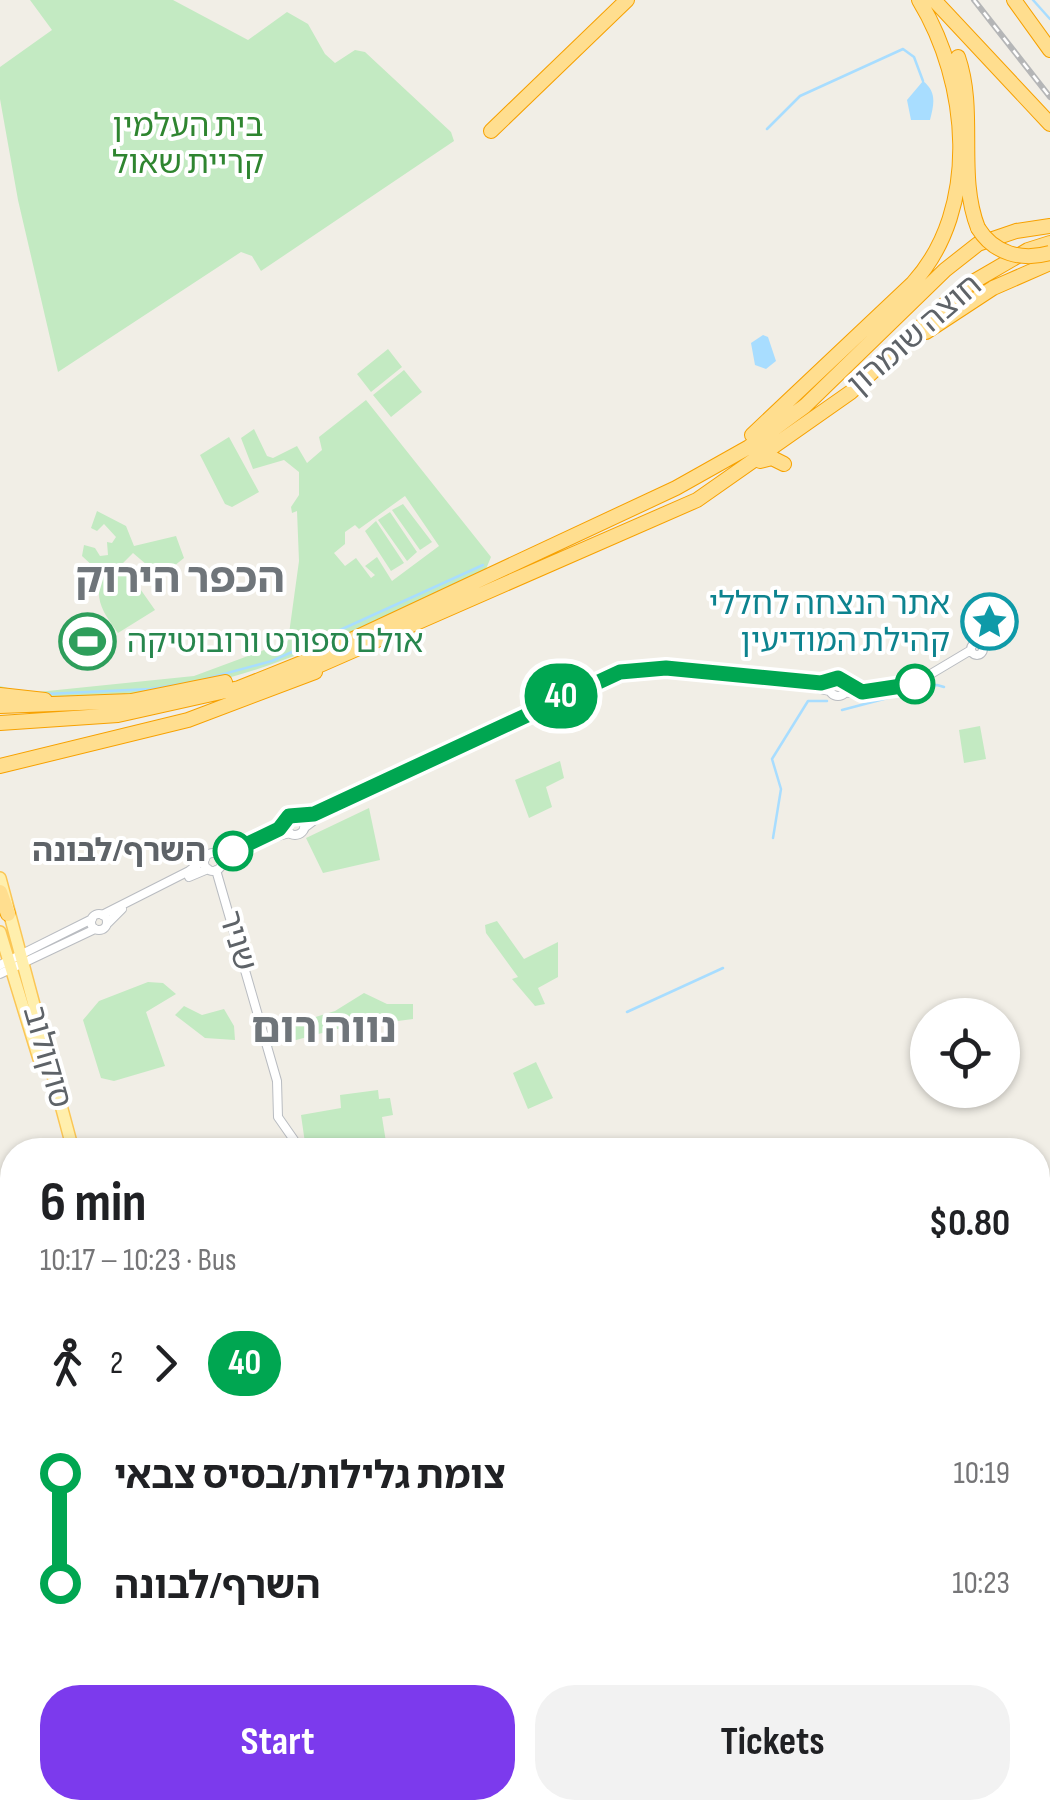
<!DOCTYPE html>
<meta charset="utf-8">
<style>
body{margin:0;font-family:"Sofia Sans Condensed","Noto Sans Hebrew",sans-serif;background:#f2f2f2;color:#202124;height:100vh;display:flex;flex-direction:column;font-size:38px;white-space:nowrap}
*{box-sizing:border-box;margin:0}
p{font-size:32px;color:#757577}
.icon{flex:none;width:55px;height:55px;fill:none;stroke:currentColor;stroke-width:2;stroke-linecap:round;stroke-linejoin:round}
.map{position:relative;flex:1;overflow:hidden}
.panel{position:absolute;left:0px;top:1138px;width:1050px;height:682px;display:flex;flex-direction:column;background:#fff;border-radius:40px 40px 0 0;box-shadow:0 2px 8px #0004}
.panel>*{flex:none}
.badge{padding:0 20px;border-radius:32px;font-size:35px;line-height:65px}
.tools{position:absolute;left:910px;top:998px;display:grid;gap:20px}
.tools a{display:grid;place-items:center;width:110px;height:110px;border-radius:50%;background:#fff;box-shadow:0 2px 8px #0004;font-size:50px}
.map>.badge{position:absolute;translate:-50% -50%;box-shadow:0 0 0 5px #fff}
.legs{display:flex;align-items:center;gap:15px;height:110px;padding:0 40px;font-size:32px}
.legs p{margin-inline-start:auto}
.overview{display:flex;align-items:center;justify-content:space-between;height:170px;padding:0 40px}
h1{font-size:55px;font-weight:700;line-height:75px}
.cta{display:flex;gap:20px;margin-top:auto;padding:20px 40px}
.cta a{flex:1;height:115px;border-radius:40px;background:#7c3aed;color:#fff;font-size:40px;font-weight:700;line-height:115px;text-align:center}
.cta a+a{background:#f2f2f2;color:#202124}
ul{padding:0 40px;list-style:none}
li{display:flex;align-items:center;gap:35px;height:110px;font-size:38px}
li i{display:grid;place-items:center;width:15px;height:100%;margin:0 12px;background:currentColor}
li i::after{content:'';width:25px;height:25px;margin:-12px;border:8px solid;border-radius:50%;background:#fff}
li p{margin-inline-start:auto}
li:first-child i{background:linear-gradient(#0000 50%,currentColor 0)}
li:last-child i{background:linear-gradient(currentColor 50%,#0000 0)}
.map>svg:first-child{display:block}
.green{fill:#c3eac2;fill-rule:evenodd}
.water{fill:#a8ddff}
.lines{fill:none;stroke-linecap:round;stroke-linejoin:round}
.stream{stroke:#a8ddff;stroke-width:2.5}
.tertiary-casing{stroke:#b9bcc1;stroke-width:10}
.primary-casing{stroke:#fbc655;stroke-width:14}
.motorway-casing{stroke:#f7a100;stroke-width:16}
.tertiary{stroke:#fff;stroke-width:8}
.primary{stroke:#ffefad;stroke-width:11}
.motorway{stroke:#ffde8f;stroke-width:14}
.rail-casing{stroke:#b5b6b7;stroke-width:6}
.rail{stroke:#fff;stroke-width:2.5;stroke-dasharray:8;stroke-linecap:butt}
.motorway-bridge-casing{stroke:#f7a100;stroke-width:16;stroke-linecap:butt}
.motorway-bridge{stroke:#ffde8f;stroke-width:14}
.line-1-casing{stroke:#fff;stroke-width:22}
.line-1{stroke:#00a651;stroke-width:15}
.stop-1-dot{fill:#fff;stroke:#00a651;stroke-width:5}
.labels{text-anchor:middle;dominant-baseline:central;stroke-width:8;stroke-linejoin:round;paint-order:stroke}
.park-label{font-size:32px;fill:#2f8530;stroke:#fff}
.street-label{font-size:32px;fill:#5e6368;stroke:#fff}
.culture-label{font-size:32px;fill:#0d838f;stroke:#fff;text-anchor:end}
.leisure-label{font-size:32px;fill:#27864d;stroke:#fff;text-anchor:start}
.stop-label{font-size:32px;font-weight:bold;fill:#5e6368;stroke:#fff;text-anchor:end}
.district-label{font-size:42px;font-weight:bold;fill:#6f757a;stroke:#fff}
</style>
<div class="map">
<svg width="1050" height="1818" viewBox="0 0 1050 1818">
<rect width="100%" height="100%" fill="#f1eee6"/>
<!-- green -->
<path class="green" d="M30,0H173L248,40L287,12L308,24L325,54L335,63L355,50L365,52L451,132L454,141L261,271L252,256L241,252L58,372L18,200L0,99V67L52,30Z
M388,349L402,367L371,392L357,374Z
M404,370L422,392L391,417L373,395Z
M366,400L491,557L486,569C380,617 270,680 152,693C102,698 50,697 0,693V686L28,693L194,676L288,641L299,561L297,511L292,513L291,507L299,495V472L284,460L253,469L241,438L254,429L267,456L273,458L297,446L307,463L322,450L319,437ZM405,496L439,546L392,581L377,557L365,566L375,575L371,578L356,558L345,566L334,553L345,544V532L355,525L359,529Z
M229,437L259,492L232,507L225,504L200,455Z
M403,504L432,542L420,550L392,510Z
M97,511L126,526L134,546L176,536L184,558L169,570L147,565L133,553L120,566L96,569L82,556L84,545L95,548L100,556L108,555L107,542L112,543L116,537L104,524L97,531L91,528Z
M390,512L417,552L407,561L378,520Z
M376,521L404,563L391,571L365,531Z
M124,566L155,610L118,633C102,611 94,600 102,573Z
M980,726L986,759L964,763L959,730Z
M560,761L564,778L546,787L552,807L529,818L515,780Z
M369,808L380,860L323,873L306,838Z
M497,921L524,959L558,942V977L538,988L545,1004L535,1006L512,979L518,977L486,933L485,925Z
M148,982L163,983L176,994L146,1012L165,1066L114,1081L101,1078L83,1020L99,1001Z
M364,993L387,1004H413V1019L337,1029L270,1047L267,1032L335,1011Z
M184,1006L202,1015L224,1009L234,1026L235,1040L205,1038L175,1015Z
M536,1062L553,1098L528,1109L513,1073Z
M378,1090L379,1099L390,1098L393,1115L382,1117L386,1142L306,1150L301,1115L341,1108L340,1095Z"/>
<!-- water -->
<path class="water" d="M923,81C937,92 934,104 930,120H911L907,100Z
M763,335L768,337L776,361L766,369L755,365L751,343Z"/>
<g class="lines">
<!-- stream -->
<path class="stream" d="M1033,0L1050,19
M767,129L800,96L903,49L914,57L923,81
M205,679L272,661L483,565
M46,694L150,689L193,682
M842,710L937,685L944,687
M773,838L781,789L772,759L808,701H827
M627,1012L723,968
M771,1818L773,1808"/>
<defs>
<path id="tertiary" d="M971 649a6 6 0 1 1 12 0a6 6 0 1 1-12 0Z
M829 687a9 9 0 1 1 18 0a9 9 0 1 1-18 0Z
M812,687L829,691
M845,693L909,687L971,650
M459,750L624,676
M285 825a10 10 0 1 1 20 0a10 10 0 1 1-20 0Z
M300,816L621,672L666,668L830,682
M304,828L320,816
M274,837L290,833
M204 862a9 9 0 1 1 18 0a9 9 0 1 1-18 0Z
M218,855L279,829L286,821
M216,870L277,1081L278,1117L301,1150
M189,877L208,869
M91 922a8 8 0 1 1 16 0a8 8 0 1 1-16 0Z
M102,915L189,871L205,859
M108,923L122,909
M0,965L92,919
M0,974L95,929
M0,1516L12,1512
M0,1528L12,1524
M568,1808L573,1818
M464,1818L493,1808"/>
<path id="primary" d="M0,878L73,1150
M0,932L39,1059
M225,1808L226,1818"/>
<path id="motorway" d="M934,0L1050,124
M1014,0L1050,50
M958,57C977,112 957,175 978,228
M491,131L627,0
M926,332L993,288L1050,263
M752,435L913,283C981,208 969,82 919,0
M760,461L772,458L784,464
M304,672L697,500L851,392L961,289L1028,250L1050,243
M0,695L45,700
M0,706L131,701L225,682
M0,723L118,715L239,688L304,662L676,488L749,447L805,406L945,270L978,244L1016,231L1050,226
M0,766L188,720L315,672
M0,892L8,914"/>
</defs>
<!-- tertiary casing -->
<use href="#tertiary" class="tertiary-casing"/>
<!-- primary casing -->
<use href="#primary" class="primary-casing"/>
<!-- motorway casing -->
<use href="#motorway" class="motorway-casing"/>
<!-- tertiary -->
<use href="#tertiary" class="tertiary"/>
<!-- primary -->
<use href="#primary" class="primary"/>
<!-- motorway -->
<use href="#motorway" class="motorway"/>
<defs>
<path id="rail" d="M974,0L1050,97"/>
</defs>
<!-- rail casing -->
<use href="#rail" class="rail-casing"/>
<!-- rail -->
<use href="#rail" class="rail"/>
<defs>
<path id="motorway-bridge" d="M978,228C994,254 1022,261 1050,253"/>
</defs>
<!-- motorway-bridge casing -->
<use href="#motorway-bridge" class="motorway-bridge-casing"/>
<!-- motorway-bridge -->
<use href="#motorway-bridge" class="motorway-bridge"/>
</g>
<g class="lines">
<defs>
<path id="line-1" d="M233,851L279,829L289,816L314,814L620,672L666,668L821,683L838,678L862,692L915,684"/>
</defs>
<!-- line-1 casing -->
<use href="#line-1" class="line-1-casing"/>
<!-- line-1 -->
<use href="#line-1" class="line-1"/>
</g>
<!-- icons -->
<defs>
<symbol id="sight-ring" viewBox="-11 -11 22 22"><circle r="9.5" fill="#fff" stroke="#0f9aa8" stroke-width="1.5"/><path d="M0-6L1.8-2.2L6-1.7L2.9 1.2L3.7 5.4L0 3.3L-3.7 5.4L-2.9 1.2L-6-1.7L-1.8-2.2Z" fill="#0f9aa8"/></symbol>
<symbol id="stadium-ring" viewBox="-11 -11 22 22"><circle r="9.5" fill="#fff" stroke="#2e9e5b" stroke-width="1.5"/><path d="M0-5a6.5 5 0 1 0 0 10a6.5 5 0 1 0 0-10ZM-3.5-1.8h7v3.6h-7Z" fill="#2e9e5b"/></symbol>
</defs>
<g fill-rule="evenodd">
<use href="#sight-ring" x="958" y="590" width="63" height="63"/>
<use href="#stadium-ring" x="56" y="610" width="63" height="63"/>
</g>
<!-- markers -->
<g class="stop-1-dot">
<circle cx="915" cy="684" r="18"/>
<circle cx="233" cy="851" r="18"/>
</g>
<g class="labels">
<!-- park labels -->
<g class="park-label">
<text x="188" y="126">בית העלמין<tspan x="188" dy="37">קריית שאול</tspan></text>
</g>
<!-- street labels -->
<g class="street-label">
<text transform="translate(915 335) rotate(-41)">חוצה שומרון</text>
<text transform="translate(237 941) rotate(73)">שניר</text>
<text transform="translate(47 1057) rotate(74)">סוקולוב</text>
</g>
<!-- culture labels -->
<g class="culture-label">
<text x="950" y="604">אתר הנצחה לחללי<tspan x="950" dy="37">קהילת המודיעין</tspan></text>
</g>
<!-- leisure labels -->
<g class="leisure-label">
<text x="127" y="642">אולם ספורט ורובוטיקה</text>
</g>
<!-- stop labels -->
<g class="stop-label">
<text x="206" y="851">השרף/לבונה</text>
</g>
<!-- district labels -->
<g class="district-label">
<text x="180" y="579">הכפר הירוק</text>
<text x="324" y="1029">נווה רום</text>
</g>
</g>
</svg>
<div class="tools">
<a><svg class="icon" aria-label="locate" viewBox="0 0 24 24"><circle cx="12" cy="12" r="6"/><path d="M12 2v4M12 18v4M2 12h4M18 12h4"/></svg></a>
</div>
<b class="badge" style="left:561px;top:696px;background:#00a651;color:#fff">40</b>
<section class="panel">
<div class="overview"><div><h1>6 min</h1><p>10:17 – 10:23 · Bus</p></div><b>$0.80</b></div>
<div class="legs"><svg class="icon" aria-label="walk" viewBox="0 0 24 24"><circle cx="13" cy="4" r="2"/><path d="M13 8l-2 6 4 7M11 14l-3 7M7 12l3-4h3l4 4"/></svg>2<svg class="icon" aria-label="forward" viewBox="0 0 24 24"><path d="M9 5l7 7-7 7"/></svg><b class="badge" style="background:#00a651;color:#fff">40</b></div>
<ul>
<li><i style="color:#00a651"></i><b>צומת גלילות/בסיס צבאי</b><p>10:19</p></li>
<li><i style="color:#00a651"></i><b>השרף/לבונה</b><p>10:23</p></li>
</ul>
<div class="cta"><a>Start</a><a>Tickets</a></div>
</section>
</div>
